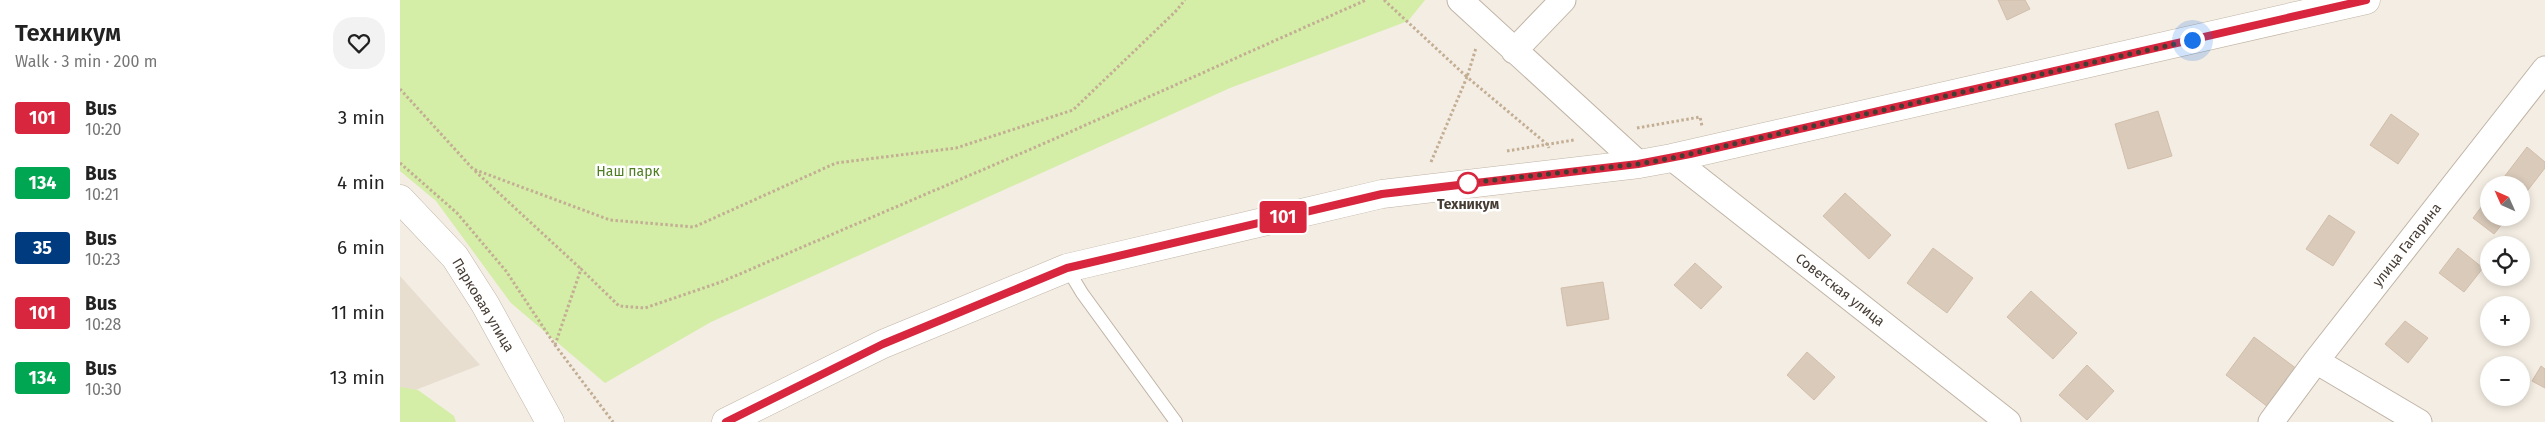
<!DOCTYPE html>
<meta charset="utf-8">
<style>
body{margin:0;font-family:"Fira Sans",sans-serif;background:#f2f2f2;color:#222;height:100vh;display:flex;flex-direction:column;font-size:19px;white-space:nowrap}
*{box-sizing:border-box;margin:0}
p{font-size:16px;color:#767676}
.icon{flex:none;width:28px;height:28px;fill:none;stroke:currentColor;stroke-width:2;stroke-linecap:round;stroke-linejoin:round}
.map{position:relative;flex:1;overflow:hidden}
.panel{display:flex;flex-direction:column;background:#fff;width:400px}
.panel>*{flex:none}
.badge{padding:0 10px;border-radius:4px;font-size:18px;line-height:32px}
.needle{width:32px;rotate:315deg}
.tools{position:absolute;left:2080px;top:176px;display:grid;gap:10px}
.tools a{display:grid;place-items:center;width:50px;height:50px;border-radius:50%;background:#fff;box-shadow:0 2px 8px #0003;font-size:25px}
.you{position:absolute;width:25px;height:25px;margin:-12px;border:4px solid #fff;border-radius:50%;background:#1a73e8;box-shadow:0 0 0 8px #1a73e833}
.map>.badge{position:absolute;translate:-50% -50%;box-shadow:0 0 0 2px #fff}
.round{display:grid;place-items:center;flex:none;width:52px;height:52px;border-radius:20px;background:#f2f2f2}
.head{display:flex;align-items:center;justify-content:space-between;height:85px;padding:0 15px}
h1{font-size:24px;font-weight:600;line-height:38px}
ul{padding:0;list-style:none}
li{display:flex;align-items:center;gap:15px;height:65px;padding:0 15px}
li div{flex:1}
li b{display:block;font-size:19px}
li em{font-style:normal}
li .badge{min-width:55px;font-weight:700;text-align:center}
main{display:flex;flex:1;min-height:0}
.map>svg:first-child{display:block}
.residential{fill:#e8ded0}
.green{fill:#d4eda7}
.building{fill:#d9caba;stroke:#d2beaa}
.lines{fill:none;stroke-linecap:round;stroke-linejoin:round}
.service-casing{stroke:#c0b4a5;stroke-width:14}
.minor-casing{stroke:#c0b4a5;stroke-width:27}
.tertiary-casing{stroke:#c0b4a5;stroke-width:29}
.path{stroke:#c3ae94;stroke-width:3;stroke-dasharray:2.5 2.5;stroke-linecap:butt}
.service{stroke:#fff;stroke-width:12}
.minor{stroke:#fff;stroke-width:25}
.tertiary{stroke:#fff;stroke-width:28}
.line-casing{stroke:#fff;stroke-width:11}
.line{stroke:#d7263d;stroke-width:8}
.walk{stroke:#463c33;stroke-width:5;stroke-dasharray:0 9}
.stop-dot{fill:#fff;stroke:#d7263d;stroke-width:2.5}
.labels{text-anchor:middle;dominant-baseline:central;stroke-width:5;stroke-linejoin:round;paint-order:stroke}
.park-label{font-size:14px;fill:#4d7d20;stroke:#fff}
.stop-label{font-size:14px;font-weight:bold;fill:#463c33;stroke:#fff}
.street-label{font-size:14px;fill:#463c33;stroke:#fff}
</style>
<main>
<section class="panel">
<div class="head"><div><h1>Техникум</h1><p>Walk · 3 min · 200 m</p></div><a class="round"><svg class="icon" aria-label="heart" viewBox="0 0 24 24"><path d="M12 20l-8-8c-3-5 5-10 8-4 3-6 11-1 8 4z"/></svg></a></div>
<ul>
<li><span class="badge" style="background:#d7263d;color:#fff">101</span><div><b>Bus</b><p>10:20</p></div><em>3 min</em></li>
<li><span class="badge" style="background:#00a651;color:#fff">134</span><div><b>Bus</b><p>10:21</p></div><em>4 min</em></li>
<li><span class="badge" style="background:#003b80;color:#fff">35</span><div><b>Bus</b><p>10:23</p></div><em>6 min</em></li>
<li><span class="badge" style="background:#d7263d;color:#fff">101</span><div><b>Bus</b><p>10:28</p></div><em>11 min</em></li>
<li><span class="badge" style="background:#00a651;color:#fff">134</span><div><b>Bus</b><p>10:30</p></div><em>13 min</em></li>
</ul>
</section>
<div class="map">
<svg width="2145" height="422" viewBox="0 0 2145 422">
<rect width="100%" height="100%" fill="#f4ede3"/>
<!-- residential -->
<path class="residential" d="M0,276L80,365L0,396Z"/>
<!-- green -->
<path class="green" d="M0,0H1025L1008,21L830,88L311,322L205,383L111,303L36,201L0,171Z
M0,387L18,390L54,416L56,422H0Z"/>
<!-- building -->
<path class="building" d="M1598,0H1625L1630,9L1607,20Z
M1758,111L1772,156L1728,169L1715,124Z
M1991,114L2019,134L1998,164L1970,145Z
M2127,147L2145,162V168L2121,199V185H2098Z
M1445,193L1491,235L1469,259L1423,216Z
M2089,197V218H2107L2094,234L2073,218Z
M1929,215L1955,232L1933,266L1906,249Z
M1533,248L1573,278L1547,313L1507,283Z
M2058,248L2083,268L2064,292L2039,273Z
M1295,263L1322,287L1301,309L1274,285Z
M1203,282L1209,319L1167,326L1161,288Z
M1631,291L1677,333L1653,359L1607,317Z
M2005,321L2028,338L2008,363L1985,344Z
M1854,337L1897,369L1868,407L1826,375Z
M1407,352L1435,377L1414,400L1387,375Z
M1687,365L1714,391L1687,420L1659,395Z
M2141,366L2145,369V388L2132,381Z"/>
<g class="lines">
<defs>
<path id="service" d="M667,268L682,293L776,422"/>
<path id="minor" d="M1060,0L1239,164
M1114,51L1163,0
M1272,158L1608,422
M1916,361L2019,422
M1871,422L1916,361L2145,69"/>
<path id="tertiary" d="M0,199L55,257L85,304L150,422
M326,422L483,344L667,268L982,194L1239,164L1272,158L1966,0"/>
</defs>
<!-- service casing -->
<use href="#service" class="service-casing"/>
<!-- minor casing -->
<use href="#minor" class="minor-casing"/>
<!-- tertiary casing -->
<use href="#tertiary" class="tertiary-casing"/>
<!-- path -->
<path class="path" d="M984,0L1067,77L1076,48
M0,89L73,169L210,220L294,227L436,163L556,148L673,110L775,12L785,0
M1237,128L1300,117L1302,126
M1107,151L1174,140
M1031,162L1067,77L1148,145L1149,148
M0,163L57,213L106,271L155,345L213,422
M75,171L181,269
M155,345L181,269L219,306L245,308L321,282L652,140L966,0"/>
<!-- service -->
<use href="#service" class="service"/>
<!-- minor -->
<use href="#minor" class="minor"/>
<!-- tertiary -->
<use href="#tertiary" class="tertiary"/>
</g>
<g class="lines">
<defs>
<path id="line" d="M326,422L483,344L667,268L982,194L1238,164L1290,154L1966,0"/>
</defs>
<!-- line casing -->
<use href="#line" class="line-casing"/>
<!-- line -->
<use href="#line" class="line"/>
<!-- walk -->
<path class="walk" d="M1068,183L1238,164L1272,158L1792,40"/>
</g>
<!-- markers -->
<circle class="stop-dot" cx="1068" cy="183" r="10"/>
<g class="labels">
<!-- park labels -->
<g class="park-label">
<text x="228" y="171">Наш парк</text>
</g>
<!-- stop labels -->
<g class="stop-label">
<text x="1068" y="204">Техникум</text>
</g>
<!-- street labels -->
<g class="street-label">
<text transform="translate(2007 245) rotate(-52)">улица Гагарина</text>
<text transform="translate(1440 290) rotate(38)">Советская улица</text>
<text transform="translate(83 305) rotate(59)">Парковая улица</text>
</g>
</g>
</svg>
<div class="tools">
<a><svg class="needle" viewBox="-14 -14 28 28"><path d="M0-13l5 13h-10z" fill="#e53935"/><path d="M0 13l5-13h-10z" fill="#767676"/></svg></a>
<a><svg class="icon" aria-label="locate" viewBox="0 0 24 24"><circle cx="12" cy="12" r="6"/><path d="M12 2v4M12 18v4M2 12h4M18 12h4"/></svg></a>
<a>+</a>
<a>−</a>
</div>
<div class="you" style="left:1792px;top:40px"></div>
<b class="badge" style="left:883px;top:217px;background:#d7263d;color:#fff">101</b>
</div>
</main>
